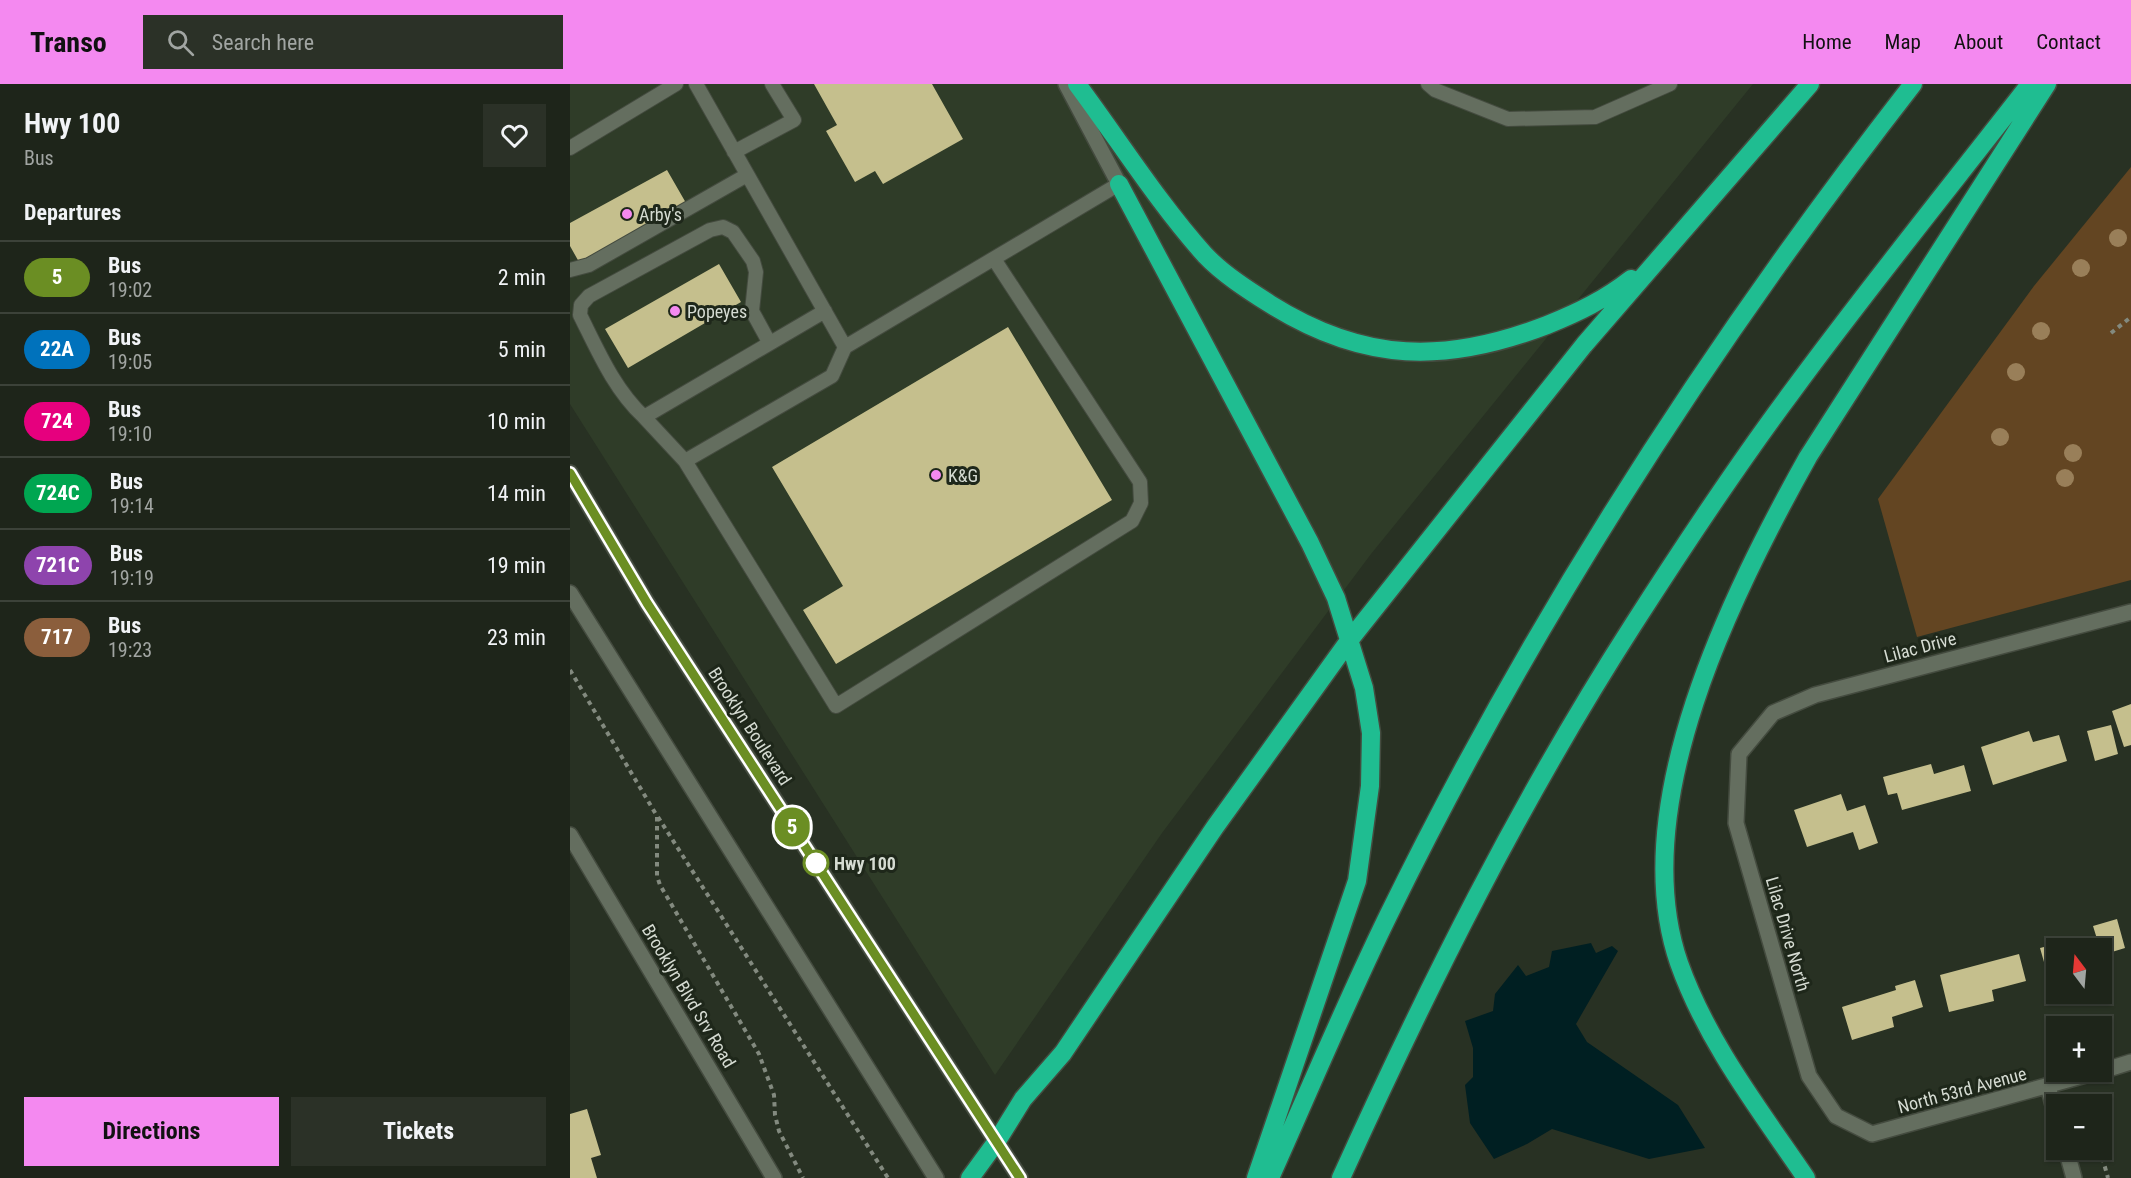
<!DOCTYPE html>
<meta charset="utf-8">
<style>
body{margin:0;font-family:"Roboto Condensed",sans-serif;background:#2b3127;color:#f1f3f6;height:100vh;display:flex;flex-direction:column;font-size:22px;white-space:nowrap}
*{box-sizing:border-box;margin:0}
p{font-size:20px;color:#a1a5a2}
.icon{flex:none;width:33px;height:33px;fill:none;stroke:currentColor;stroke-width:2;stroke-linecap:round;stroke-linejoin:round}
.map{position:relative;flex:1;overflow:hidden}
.drawer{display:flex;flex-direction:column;background:#1e251a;width:570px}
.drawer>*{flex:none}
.badge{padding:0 12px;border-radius:20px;font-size:21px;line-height:39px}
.needle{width:39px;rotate:344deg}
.buttons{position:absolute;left:1476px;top:854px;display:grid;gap:12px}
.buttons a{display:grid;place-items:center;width:66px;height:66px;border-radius:0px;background:#1e251a;box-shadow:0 2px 4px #0004,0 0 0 2px #3c4239;font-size:30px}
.map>.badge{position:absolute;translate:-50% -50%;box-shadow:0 0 0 3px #fff}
h2{padding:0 24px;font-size:22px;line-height:54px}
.round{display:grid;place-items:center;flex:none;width:63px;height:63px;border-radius:0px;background:#2b3127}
.overview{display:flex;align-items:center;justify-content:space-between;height:102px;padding:0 24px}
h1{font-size:28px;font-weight:700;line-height:45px}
.cta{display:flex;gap:12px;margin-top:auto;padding:12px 24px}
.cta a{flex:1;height:69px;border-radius:0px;background:#f489f0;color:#111;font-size:24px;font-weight:700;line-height:69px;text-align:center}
.cta a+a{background:#2b3127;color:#f1f3f6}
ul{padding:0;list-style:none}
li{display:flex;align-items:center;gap:18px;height:72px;padding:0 24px;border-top:2px solid #3c4239}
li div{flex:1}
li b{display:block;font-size:22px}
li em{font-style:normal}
li .badge{min-width:66px;font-weight:700;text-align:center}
header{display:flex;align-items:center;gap:36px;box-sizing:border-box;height:84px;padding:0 30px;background:#f489f0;color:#111}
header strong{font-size:28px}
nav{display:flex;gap:33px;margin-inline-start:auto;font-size:21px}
.search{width:420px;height:54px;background:#2b3127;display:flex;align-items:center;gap:15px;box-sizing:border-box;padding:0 21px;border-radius:0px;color:#a1a5a2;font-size:22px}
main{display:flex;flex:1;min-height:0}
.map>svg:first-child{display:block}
.built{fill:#2f3c28}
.green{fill:#634522}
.water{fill:#001f22}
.building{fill:#c5bf8d}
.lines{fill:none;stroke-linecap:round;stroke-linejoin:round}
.lane-casing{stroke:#444b3f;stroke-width:16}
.street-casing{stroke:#444b3f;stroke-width:18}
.secondary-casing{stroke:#444b3f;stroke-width:18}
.highway-casing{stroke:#444b3f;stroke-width:21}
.path{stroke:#838a7f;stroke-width:4;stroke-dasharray:4.5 4.5;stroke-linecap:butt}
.lane{stroke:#646e5f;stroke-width:14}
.street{stroke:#646e5f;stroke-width:15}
.secondary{stroke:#646e5f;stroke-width:15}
.highway{stroke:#1fbd91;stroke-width:18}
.tree{fill:#997f59}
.line-casing{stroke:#fff;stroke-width:14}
.line{stroke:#6b8e23;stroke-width:9}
.poi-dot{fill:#f489f0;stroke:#1e271a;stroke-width:2}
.stop-dot{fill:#fff;stroke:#6b8e23;stroke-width:3}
.labels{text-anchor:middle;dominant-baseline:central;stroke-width:6;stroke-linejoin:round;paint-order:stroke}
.poi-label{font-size:18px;fill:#d5dbd2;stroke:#1e271a;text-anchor:start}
.street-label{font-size:18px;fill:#d5dbd2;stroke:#1e271a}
.stop-label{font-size:18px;font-weight:bold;fill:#d5dbd2;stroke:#1e271a;text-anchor:start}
</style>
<header>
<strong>Transo</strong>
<div class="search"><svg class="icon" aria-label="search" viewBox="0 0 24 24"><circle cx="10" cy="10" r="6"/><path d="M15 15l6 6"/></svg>Search here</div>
<nav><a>Home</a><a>Map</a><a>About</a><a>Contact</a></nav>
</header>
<main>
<section class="drawer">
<div class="overview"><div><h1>Hwy 100</h1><p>Bus</p></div><a class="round"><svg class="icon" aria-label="heart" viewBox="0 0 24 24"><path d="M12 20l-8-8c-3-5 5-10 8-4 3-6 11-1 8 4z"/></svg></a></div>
<h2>Departures</h2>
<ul>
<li><span class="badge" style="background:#6b8e23;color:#fff">5</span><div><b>Bus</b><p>19:02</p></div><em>2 min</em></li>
<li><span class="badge" style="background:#0072bc;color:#fff">22A</span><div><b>Bus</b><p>19:05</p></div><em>5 min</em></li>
<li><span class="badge" style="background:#e6007e;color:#fff">724</span><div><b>Bus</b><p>19:10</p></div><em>10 min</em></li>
<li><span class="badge" style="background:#00a651;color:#fff">724C</span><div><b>Bus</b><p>19:14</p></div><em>14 min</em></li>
<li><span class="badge" style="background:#8e44ad;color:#fff">721C</span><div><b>Bus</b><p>19:19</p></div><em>19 min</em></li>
<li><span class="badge" style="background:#8b5e3c;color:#fff">717</span><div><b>Bus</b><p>19:23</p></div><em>23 min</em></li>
</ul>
<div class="cta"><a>Directions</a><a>Tickets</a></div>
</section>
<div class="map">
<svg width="1561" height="1094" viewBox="0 0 1561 1094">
<rect width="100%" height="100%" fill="#283123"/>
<!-- built -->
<path class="built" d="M0,0H1183L801,470L592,749L425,991L0,320Z"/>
<!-- green -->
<path class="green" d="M1561,83V496L1347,553L1308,415L1464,202Z"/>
<!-- water -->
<path class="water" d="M1021,859L1026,869L1042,862L1048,867L1006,940L1017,958L1108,1021L1135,1064L1079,1075L982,1045L957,1060L924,1075L900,1039L895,1001L903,993V964L895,937L923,927L925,910L948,881L956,892L979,883L982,867Z"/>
<!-- building -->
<path class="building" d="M244,0H362L393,55L313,100L305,87L285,98L256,47L267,41Z
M97,86L116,119L9,178L0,162V139Z
M149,180L171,218L58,284L35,245Z
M438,243L542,416L266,580L233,526L273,502L202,383Z
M1561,620V661L1554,663L1542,627Z
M1541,641L1548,670L1525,677L1517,647Z
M1459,647L1463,658L1489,651L1497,677L1423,701L1411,663Z
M1361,680L1364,690L1394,681L1401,707L1332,726L1327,709L1318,711L1313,693Z
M1271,710L1277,727L1295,721L1308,759L1289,766L1283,748L1237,763L1224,726Z
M1547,835L1555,864L1532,871L1523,842Z
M1514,853L1517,864H1486V898L1480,899L1470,864Z
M1449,870L1456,897L1422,906L1424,917L1379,928L1370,891Z
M1345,896L1353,923L1322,933L1324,943L1282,956L1272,923L1326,906L1325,902Z
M17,1025L31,1071L21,1074L27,1094H0V1030Z"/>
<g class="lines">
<defs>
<path id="lane" d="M126,0L275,263
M858,0L865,6L938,35L1025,33L1100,0
M0,64L106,0
M164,68L224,36L202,0
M424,175L570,398L571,419L562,437L266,622L115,377L262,292L275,263L549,100
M0,186L19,181L177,91
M74,333C44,305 28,267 10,231L11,221L19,212L140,146L153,143L163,148L183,177L186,188L182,227L199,258
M115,377L74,333L255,227"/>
<path id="street" d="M1530,987L1302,1050L1266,1032L1239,992L1166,739L1169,670L1203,629L1245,611L1561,528
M1532,987L1561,978
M1478,1002L1486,1033
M1496,1065L1504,1094"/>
<path id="secondary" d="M496,0L549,100
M0,389L77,519L450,1094
M0,509L366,1094
M0,751L204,1094"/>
<path id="highway" d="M507,0C548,55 589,120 635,171C653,190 678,206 700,220C794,279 876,280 977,241C1009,228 1034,216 1061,195
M549,100L740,459L766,514L794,604L801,649L800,702L787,797L686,1094
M400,1094L427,1057L453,1015L493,969L645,743L778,558L1014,261L1240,0
M700,1094C739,1007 776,918 818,832C962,537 1142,258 1343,0
M771,1094C857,904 950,717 1063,541C1113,463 1165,384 1221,309C1298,204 1380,103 1460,0
M1236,1094C1189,1025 1137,958 1109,879C1055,722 1162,509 1238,373L1477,0"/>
</defs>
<!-- lane casing -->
<use href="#lane" class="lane-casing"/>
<!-- street casing -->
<use href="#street" class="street-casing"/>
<!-- secondary casing -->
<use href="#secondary" class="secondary-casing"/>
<!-- highway casing -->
<use href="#highway" class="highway-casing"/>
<!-- path -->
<path class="path" d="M1541,249L1561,233
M0,586L87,732V792L90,801L189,970L204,1011L205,1031L209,1047L233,1094
M88,733L318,1094
M1530,1065L1538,1094"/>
<!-- lane -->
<use href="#lane" class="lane"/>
<!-- street -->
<use href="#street" class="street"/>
<!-- secondary -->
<use href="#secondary" class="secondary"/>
<!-- highway -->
<use href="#highway" class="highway"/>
</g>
<!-- trees -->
<g class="tree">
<circle cx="1548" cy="154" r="9"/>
<circle cx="1511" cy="184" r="9"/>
<circle cx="1471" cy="247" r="9"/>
<circle cx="1446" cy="288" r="9"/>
<circle cx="1430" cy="353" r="9"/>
<circle cx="1503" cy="369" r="9"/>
<circle cx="1495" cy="394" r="9"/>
</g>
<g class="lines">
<defs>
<path id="line" d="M0,389L77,519L450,1094"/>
</defs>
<!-- line casing -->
<use href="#line" class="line-casing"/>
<!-- line -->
<use href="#line" class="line"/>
</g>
<!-- markers -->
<g class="poi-dot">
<circle cx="57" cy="130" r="6"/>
<circle cx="105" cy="227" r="6"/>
<circle cx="366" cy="391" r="6"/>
</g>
<circle class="stop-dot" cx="246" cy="779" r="12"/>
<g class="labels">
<!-- poi labels -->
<g class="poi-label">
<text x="69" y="130">Arby's</text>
<text x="117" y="227">Popeyes</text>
<text x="378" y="391">K&amp;G</text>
</g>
<!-- street labels -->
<g class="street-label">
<text transform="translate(1350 563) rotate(-15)">Lilac Drive</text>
<text transform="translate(180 642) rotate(57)">Brooklyn Boulevard</text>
<text transform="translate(1218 850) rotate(74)">Lilac Drive North</text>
<text transform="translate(119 912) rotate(59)">Brooklyn Blvd Srv Road</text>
<text transform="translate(1392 1006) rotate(-15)">North 53rd Avenue</text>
</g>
<!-- stop labels -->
<g class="stop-label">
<text x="264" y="779">Hwy 100</text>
</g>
</g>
</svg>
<div class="buttons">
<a><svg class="needle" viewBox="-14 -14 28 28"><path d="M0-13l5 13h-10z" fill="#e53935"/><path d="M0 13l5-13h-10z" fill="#a1a5a2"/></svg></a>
<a>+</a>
<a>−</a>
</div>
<b class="badge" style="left:222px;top:743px;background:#6b8e23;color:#fff">5</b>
</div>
</main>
